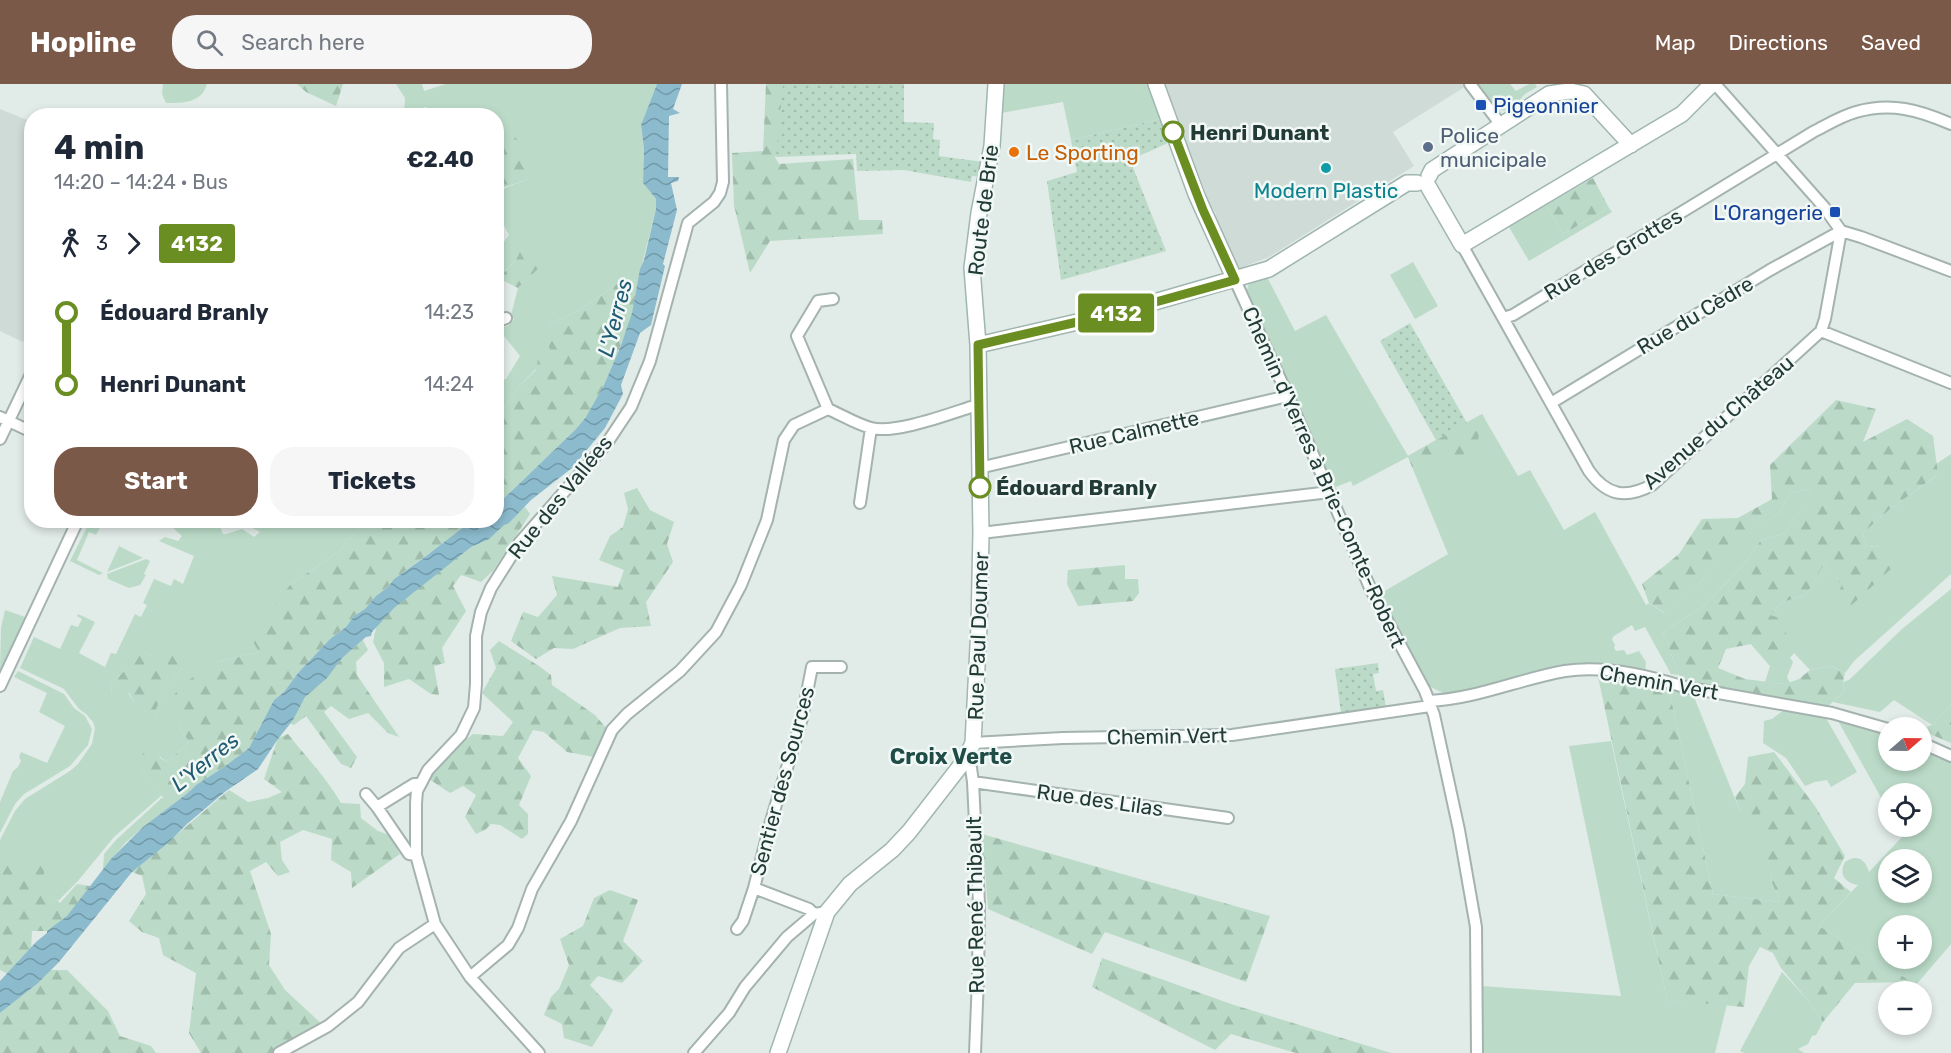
<!DOCTYPE html>
<meta charset="utf-8">
<style>
body{margin:0;font-family:Rubik,sans-serif;background:#f6f6f7;color:#1f2937;height:100vh;display:flex;flex-direction:column;font-size:22px;white-space:nowrap}
*{box-sizing:border-box;margin:0}
p{font-size:20px;color:#747a83}
.icon{flex:none;width:33px;height:33px;fill:none;stroke:currentColor;stroke-width:2;stroke-linecap:round;stroke-linejoin:round}
.map{position:relative;flex:1;overflow:hidden}
.side{position:absolute;left:24px;top:24px;width:480px;height:420px;display:flex;flex-direction:column;background:#fff;border-radius:24px;box-shadow:0 3px 9px #0003}
.side>*{flex:none}
.badge{padding:0 12px;border-radius:4px;font-size:21px;line-height:39px}
.needle{width:39px;rotate:70deg}
.tools{position:absolute;left:1878px;top:633px;display:grid;gap:12px}
.tools a{display:grid;place-items:center;width:54px;height:54px;border-radius:50%;background:#fff;box-shadow:0 3px 9px #0003;font-size:30px}
.map>.badge{position:absolute;translate:-50% -50%;box-shadow:0 0 0 3px #fff}
.legs{display:flex;align-items:center;gap:9px;height:66px;padding:0 30px;font-size:20px}
.legs p{margin-inline-start:auto}
.summary{display:flex;align-items:center;justify-content:space-between;height:102px;padding:0 30px}
h1{font-size:33px;font-weight:700;line-height:45px}
.action{display:flex;gap:12px;margin-top:auto;padding:12px 30px}
.action a{flex:1;height:69px;border-radius:24px;background:#7b5949;color:#fff;font-size:24px;font-weight:700;line-height:69px;text-align:center}
.action a+a{background:#f6f6f7;color:#1f2937}
ul{padding:0 30px;list-style:none}
li{display:flex;align-items:center;gap:21px;height:72px;font-size:22px}
li i{display:grid;place-items:center;width:9px;height:100%;margin:0 8px;background:currentColor}
li i::after{content:'';width:15px;height:15px;margin:-8px;border:4px solid;border-radius:50%;background:#fff}
li p{margin-inline-start:auto}
li:first-child i{background:linear-gradient(#0000 50%,currentColor 0)}
li:last-child i{background:linear-gradient(currentColor 50%,#0000 0)}
header{display:flex;align-items:center;gap:36px;box-sizing:border-box;height:84px;padding:0 30px;background:#7b5949;color:#fff}
header strong{font-size:28px}
nav{display:flex;gap:33px;margin-inline-start:auto;font-size:21px}
.search{width:420px;height:54px;background:#f6f6f7;display:flex;align-items:center;gap:15px;box-sizing:border-box;padding:0 21px;border-radius:24px;color:#747a83;font-size:22px}
.map>svg:first-child{display:block}
.built{fill:#cfdbd7}
.grass{fill:#bbdbc8;fill-rule:evenodd}
.forest{fill:url(#forest-firs)}
.park{fill:url(#park-dots)}
.water{fill:url(#water-waves)}
.lines{fill:none;stroke-linecap:round;stroke-linejoin:round}
.street-casing{stroke:#a4b3af;stroke-width:14}
.secondary-casing{stroke:#a0b6b1;stroke-width:18}
.street{stroke:#fff;stroke-width:10}
.secondary{stroke:#fff;stroke-width:15}
.line-1-casing{stroke:#fff;stroke-width:14}
.line-1{stroke:#6b8e23;stroke-width:9}
.transit-dot{fill:#1a4fb4;stroke:#f1f8f5;stroke-width:2}
.stop-1-dot{fill:#fff;stroke:#6b8e23;stroke-width:3}
.service-dot{fill:#5c6f8a;stroke:#f1f8f5;stroke-width:2}
.food-dot{fill:#e8710a;stroke:#f1f8f5;stroke-width:2}
.culture-dot{fill:#0f9aa8;stroke:#f1f8f5;stroke-width:2}
.labels{text-anchor:middle;dominant-baseline:central;stroke-width:5;stroke-linejoin:round;paint-order:stroke}
.transit-label{font-size:21px;fill:#164399;stroke:#f1f8f5;text-anchor:start}
.stop-label{font-size:21px;font-weight:bold;fill:#223b37;stroke:#f1f8f5;text-anchor:start}
.service-label{font-size:21px;fill:#4e5e75;stroke:#f1f8f5;text-anchor:start}
.food-label{font-size:21px;fill:#c56008;stroke:#f1f8f5;text-anchor:start}
.culture-label{font-size:21px;fill:#0d838f;stroke:#f1f8f5}
.street-label{font-size:21px;fill:#223b37;stroke:#f1f8f5}
.water-label{font-size:22px;font-style:italic;fill:#205b73;stroke:#f1f8f5}
.neighbourhood-label{font-size:22px;font-weight:bold;fill:#1f4c46;stroke:#f1f8f5}
</style>
<header>
<strong>Hopline</strong>
<div class="search"><svg class="icon" aria-label="search" viewBox="0 0 24 24"><circle cx="10" cy="10" r="6"/><path d="M15 15l6 6"/></svg>Search here</div>
<nav><a>Map</a><a>Directions</a><a>Saved</a></nav>
</header>
<div class="map">
<svg width="1951" height="969" viewBox="0 0 1951 969">
<defs>
<pattern id="forest-firs" width="22" height="20" patternUnits="userSpaceOnUse" patternTransform="scale(1.5)"><rect width="22" height="20" fill="#bbdbc8"/><path d="M5 1l3.5 6h-7zM16 11l3.5 6h-7z" fill="#a0bdac"/></pattern>
<pattern id="park-dots" width="8" height="8" patternUnits="userSpaceOnUse" patternTransform="scale(1.5)"><rect width="8" height="8" fill="#bbdbc8"/><path d="M2 2h.1M6 6h.1" fill="none" stroke="#a0bdac" stroke-width="1.8" stroke-linecap="round"/></pattern>
<pattern id="water-waves" width="16" height="10" patternUnits="userSpaceOnUse" patternTransform="scale(1.5)"><rect width="16" height="10" fill="#8cbbcd"/><path d="M0 5q4-4 8 0t8 0" fill="none" stroke="#7299a7"/></pattern>
</defs>
<rect width="100%" height="100%" fill="#e1ebe8"/>
<!-- built -->
<path class="built" d="M1164,0H1464L1466,2L1393,48L1414,82L1269,173L1240,184L1233,181L1214,135L1216,130L1200,101Z
M0,25L32,38L31,240L23,258L0,247Z"/>
<!-- grass -->
<path class="grass" d="M163,0H207C202,19 183,19 166,19L162,10Z
M396,0H422L424,7L446,0H657L641,42L644,65L643,99L656,115V125L638,196L617,200L578,227L549,240L547,253L552,269L519,302L497,335V297L506,295L520,272L504,252L497,247V244L508,242L514,235L511,231L518,204L542,180L516,176L497,194V167L509,151C490,113 487,109 529,95L515,53H497L496,32L438,31L435,26L424,23L420,31H404L405,14Z
M1002,0H1149L1160,35L1071,56L1063,18L1001,29Z
M1478,0H1510L1516,7L1529,0H1535L1537,3C1533,6 1527,8 1524,11C1515,21 1518,29 1501,26L1499,28Z
M1546,121L1563,150L1609,124L1612,128L1529,177L1509,143Z
M1413,178L1438,222L1415,235L1390,191Z
M1267,193L1295,247L1326,231L1408,372L1482,330L1518,392L1530,386L1564,446L1595,428L1646,521L1649,519L1664,529L1701,498L1733,454L1780,429L1790,409L1808,405L1815,418L1794,434L1786,449L1761,456L1744,480L1704,522L1663,548L1679,591L1671,590L1645,543L1635,547L1632,541L1614,552L1612,555L1615,561L1614,564L1616,567L1624,566L1627,571L1639,567L1646,578L1645,589L1565,581L1453,611L1443,609L1427,601L1378,511L1448,470L1408,373L1353,402L1351,397L1333,404L1294,310L1249,218L1246,209L1249,199Z
M1951,370V490L1854,577L1845,589L1832,582L1810,586L1794,569L1790,574L1793,578L1787,593L1790,599L1785,600L1765,598L1770,582L1751,560L1770,531L1783,518L1806,511L1824,480L1843,501L1882,462L1866,463L1863,449L1889,426L1937,391L1936,380Z
M90,437H103L96,451L89,448L77,476L103,489L99,491L70,477Z
M165,437H194L203,439L207,437H218L223,450H226L242,445L254,453L260,448L239,437H271L266,444L278,440L294,444L318,437H361L364,440L338,468L290,501L259,568L217,578L178,641L189,658L167,678L160,673L141,683L162,711L114,753L77,798L58,817L16,785L0,789V756L15,727L25,715L70,687L78,680L92,660L95,644L93,638L86,630L79,625L64,605L20,584L34,553L60,565L71,541L78,543L82,535L77,532L78,530L95,538L79,569L105,583L111,569L116,570L135,530L141,533L147,521L143,519L154,495L171,502L174,495L183,500L194,472L159,457L165,453L178,457L182,452ZM144,567L151,572L182,584C170,598 158,612 155,631L135,619L128,609H112L110,599L127,585L129,568Z
M119,462L143,474L107,488Z
M146,475L150,477L144,490L146,491L140,501L129,504L108,495L107,490Z
M1951,505V621L1932,641L1894,616L1880,628L1833,618L1845,607L1843,598L1849,596L1902,545Z
M5,526L25,533L0,588L1,544Z
M18,587L64,610L74,624L85,632L92,645L88,661L70,682L24,710L15,720L0,749V718L13,687L18,683L21,677L19,673L21,668L47,679L65,642L39,628L47,609L14,593Z
M1668,601L1692,608L1740,727L1747,723L1762,726L1815,722L1770,794L1780,818L1713,810Z
M1784,626L1826,634L1857,688L1831,703L1827,696L1815,698L1805,702L1786,674L1763,659L1764,637L1772,635Z
M1837,635L1888,649V676H1922V663L1951,677V860L1916,901L1819,842L1858,801C1846,799 1838,791 1845,778C1857,769 1866,776 1869,788L1903,752L1898,743L1922,742V710H1888V726ZM1888,776H1922V808H1888ZM1888,842H1922V874H1888Z
M1611,657L1667,916L1727,920L1715,969H1482V902L1621,912L1569,662Z
M1782,888L1807,915L1823,938L1816,951L1812,952L1808,960L1798,965L1804,969H1744L1740,967Z"/>
<!-- forest -->
<path class="forest" d="M297,0H343L336,22L306,8Z
M766,0H795L781,62L775,73L779,80L853,75L859,136H882L883,150L770,157L750,189L734,121L732,69L763,67Z
M497,53H515L534,75L539,86L529,95L502,104L497,111Z
M1593,94L1609,124L1563,150L1546,121Z
M524,160L537,165L542,181L518,204L498,194L516,176Z
M638,196L631,236L604,301L591,327L575,346L497,421V335L519,302L536,286L539,269H551L546,253L549,240L578,227L617,200Z
M1836,316L1876,325L1863,358L1907,335L1933,352L1938,390L1889,426L1863,449L1866,463L1882,462L1891,467L1892,484L1843,529L1832,520L1842,501L1824,480L1806,511L1783,518L1770,531L1788,537L1781,577L1770,582L1751,560L1726,565L1718,584L1745,595L1785,600L1799,595L1810,586L1832,582L1845,589L1843,598L1845,607L1826,624L1740,616L1722,604L1712,612L1697,610L1679,591L1663,548L1704,522L1744,480L1761,456L1786,449L1794,434L1814,418L1808,405L1790,409L1780,429L1734,454L1701,498L1665,529L1649,519L1642,500L1679,470L1702,435L1738,434L1772,415L1770,381Z
M1482,330L1485,335L1480,340L1477,366C1462,369 1451,379 1435,375L1429,383L1424,384L1421,380L1412,383L1408,372Z
M637,404L650,426L674,438L667,460L673,478L646,518L651,542L620,544L573,565L554,564L536,575L511,557L523,528L538,533L557,511L552,492L618,503L624,486L599,476L610,452L623,443L628,425L624,409Z
M525,423L530,430L493,487L481,498L461,491L453,502L466,527L442,564L445,579L434,582L439,611L431,610L409,595L384,603V579L373,558L378,535L451,473L491,449Z
M361,437H473L394,495L388,503L376,512L365,525L354,532L346,543L330,555L298,589L284,608L274,616L249,664L224,683L196,701L189,708L143,743L125,759L103,786L104,770L117,755L163,713L141,683L142,670L148,667L167,678L189,658L178,641L172,616L179,602L217,578L259,568L251,554L290,501L338,468L364,440Z
M1125,481V495H1138L1139,509L1133,517L1078,522L1067,500L1068,486Z
M363,556L368,566L356,578L357,591L399,653L388,649L368,629L349,635L331,622L324,628L357,673L351,684L341,680L306,632L294,641L281,636L300,608Z
M499,557L539,582L551,591L552,601L595,631L607,645L594,673L567,668L544,648L533,646L518,674L531,692L519,721L528,730V750L522,755L500,741L491,740L485,746L476,750L465,733L476,711L463,702L450,709L429,695L447,671L473,650L503,652L513,638L482,609L496,584L490,566Z
M129,567H144L151,572L176,568L182,584C170,598 158,613 155,631L133,632L131,625L135,619L129,609H112L110,599L127,585L121,576Z
M1597,588L1668,601L1713,810L1780,818L1770,794L1773,788L1760,754L1767,731L1762,726L1757,735L1751,733L1747,724L1740,727L1735,713L1745,700L1748,673L1774,668L1815,722L1845,772L1834,794L1851,808L1819,842L1912,898L1855,899L1823,938L1807,915L1781,884L1773,869L1760,863L1749,882L1744,923L1667,916Z
M1951,621V659L1930,650L1927,643L1932,641Z
M288,650C306,673 326,693 341,719L360,720L361,734L378,747L389,751L400,770L352,804L351,788L331,776L332,755L303,746L280,758L282,776L290,788L278,792L266,778L250,787L271,850L269,881L285,906L324,942L272,969H201L189,949L196,889L163,871L159,854L142,848L129,837L146,810L142,792L132,788C165,761 197,733 229,706L248,718L268,714L282,708L264,695L278,654Z
M982,750L1270,832L1246,898L1105,848L1092,870L988,825Z
M25,779L44,782V805L60,819L77,800L96,803L54,847H32L31,869L12,892L0,886V789L8,781L16,785Z
M610,806L638,816L623,857L643,877L622,899L598,892L590,901L613,926L603,946L592,963L564,954L562,940L544,931L551,913L559,905L569,881L560,855L583,842L594,814Z
M1102,874L1234,921L1391,969H1296L1231,950L1215,966L1092,903Z
M50,886H67L108,927L120,952L151,962L156,969H0V929L37,900Z"/>
<!-- park -->
<path class="park" d="M783,0H904V38L934,39L933,55L940,56L939,72L983,78L981,93L972,92L971,98L904,86L857,87L856,70L776,73Z
M1160,35L1168,59L1130,76L1166,167L1061,196L1047,97L1077,88L1071,56Z
M1410,239L1467,339L1436,356L1380,257Z
M1378,579L1379,589L1373,590L1376,607L1383,606L1386,623L1341,629L1335,585Z"/>
<!-- water -->
<path class="water" d="M657,0H682L673,25L680,29L669,32L668,93H679L678,97L671,99L677,126L663,180L665,182L651,241L640,249L621,301L623,310L605,344L572,384L531,416L509,439L504,441L489,455L471,463L394,524L372,548L371,552L366,553L342,574L327,594L305,613L293,636L278,655L258,685L226,707L187,740L168,759L132,788L59,878L37,900L0,929V897L36,858L47,849V847L67,832L111,775L143,743L189,708L196,701L224,683L249,664L274,616L284,608L298,589L330,555L346,543L354,532L365,525L376,512L388,503L394,495L422,475L469,439L473,437L496,436L497,421L575,346L586,333L604,301L621,261L632,229L640,185L644,176L656,125V115L643,99L644,65L641,41Z"/>
<g class="lines">
<defs>
<path id="street" d="M1470,0L1501,41
M1715,0L1824,123L1841,147L1861,153L1951,187
M1462,161L1589,387C1607,412 1626,415 1652,401L1821,247L1951,299
M1235,196L1288,312L1371,506L1425,607L1434,631L1459,746L1476,843L1477,969
M833,215L818,217L797,252L828,325C842,331 856,340 871,344C895,350 946,331 971,323H978
M1503,234L1513,231L1813,48C1827,41 1841,32 1856,28C1891,18 1919,26 1951,40
M496,238L506,234
M1821,247L1825,235L1841,147
M1551,319L1770,186L1841,147
M0,333L32,348
M0,355L32,288
M979,384L1288,312
M860,419L871,344
M981,449L1330,408
M0,602L78,436
M1429,617C1476,615 1519,595 1565,587C1604,581 1647,591 1684,603L1832,629L1888,645
M973,659L1063,654L1232,651L1430,622
M1922,659L1951,672
M965,676L971,684L973,698L979,820L978,894L975,969
M973,698L1228,734
M366,710L377,723L409,770L416,771
M377,723L414,700H420
M754,804L809,825L814,830
M737,845L743,837L754,804L771,737L802,634L812,583H841
M470,893L508,861L518,844L532,805L571,737L612,646L627,630L680,587L716,548L741,501L767,436L784,356L794,341L828,325
M279,969L328,942L358,918L399,864L435,840
M539,969L470,893L435,840L416,771V719L417,707L428,686L461,651L474,624L476,600V552L481,528L491,504L520,458L607,359L631,323L650,277L688,139L714,118L720,109L723,98L721,0
M694,969L729,929L745,903L787,853L814,830L827,828"/>
<path id="secondary" d="M1156,0L1196,110L1235,196
M1429,92L1432,86L1549,10L1562,8L1570,7L1584,10L1631,61
M1428,102L1462,161L1682,30L1712,0
M978,261L1116,229L1269,185L1407,99H1417
M778,969L827,828L850,800L892,766L909,748L965,676L973,659L979,543L981,449L978,261L972,184L979,129L992,62L996,0"/>
</defs>
<!-- street casing -->
<use href="#street" class="street-casing"/>
<!-- secondary casing -->
<use href="#secondary" class="secondary-casing"/>
<!-- street -->
<use href="#street" class="street"/>
<!-- secondary -->
<use href="#secondary" class="secondary"/>
</g>
<g class="lines">
<defs>
<path id="line-1" d="M980,403L978,261L1116,229L1235,196L1203,126L1173,48"/>
</defs>
<!-- line-1 casing -->
<use href="#line-1" class="line-1-casing"/>
<!-- line-1 -->
<use href="#line-1" class="line-1"/>
</g>
<!-- markers -->
<g class="transit-dot">
<rect x="1475" y="15" width="12" height="12" rx="3"/>
<rect x="1829" y="122" width="12" height="12" rx="3"/>
</g>
<g class="stop-1-dot">
<circle cx="1173" cy="48" r="10"/>
<circle cx="980" cy="403" r="10"/>
</g>
<circle class="service-dot" cx="1428" cy="63" r="6"/>
<circle class="food-dot" cx="1014" cy="68" r="6"/>
<circle class="culture-dot" cx="1326" cy="84" r="6"/>
<g class="labels">
<!-- transit labels -->
<g class="transit-label">
<text x="1493" y="21">Pigeonnier</text>
<text x="1823" y="128" text-anchor="end">L'Orangerie</text>
</g>
<!-- stop labels -->
<g class="stop-label">
<text x="1190" y="48">Henri Dunant</text>
<text x="996" y="403">Édouard Branly</text>
</g>
<!-- service labels -->
<g class="service-label">
<text x="1440" y="51">Police<tspan x="1440" dy="24">municipale</tspan></text>
</g>
<!-- food labels -->
<g class="food-label">
<text x="1026" y="68">Le Sporting</text>
</g>
<!-- culture labels -->
<g class="culture-label">
<text x="1326" y="106">Modern Plastic</text>
</g>
<!-- street labels -->
<g class="street-label">
<text transform="translate(983 126) rotate(-83)">Route de Brie</text>
<text transform="translate(1613 170) rotate(-31)">Rue des Grottes</text>
<text transform="translate(1695 231) rotate(-31)">Rue du Cèdre</text>
<text transform="translate(1718 338) rotate(-41)">Avenue du Château</text>
<text transform="translate(1134 348) rotate(-13)">Rue Calmette</text>
<text transform="translate(1324 393) rotate(66)">Chemin d'Yerres à Brie-Comte-Robert</text>
<text transform="translate(560 413) rotate(-51)">Rue des Vallées</text>
<text transform="translate(978 552) rotate(-88)">Rue Paul Doumer</text>
<text transform="translate(1659 598) rotate(10)">Chemin Vert</text>
<text transform="translate(1167 652) rotate(-1)">Chemin Vert</text>
<text transform="translate(782 697) rotate(-75)">Sentier des Sources</text>
<text transform="translate(1100 716) rotate(8)">Rue des Lilas</text>
<text transform="translate(975 821) rotate(-91)">Rue René Thibault</text>
</g>
<!-- water labels -->
<g class="water-label">
<text transform="translate(615 234) rotate(-75)">L'Yerres</text>
<text transform="translate(205 678) rotate(-39)">L'Yerres</text>
</g>
<!-- neighbourhood labels -->
<g class="neighbourhood-label">
<text x="951" y="672">Croix Verte</text>
</g>
</g>
</svg>
<div class="tools">
<a><svg class="needle" viewBox="-14 -14 28 28"><path d="M0-13l5 13h-10z" fill="#e53935"/><path d="M0 13l5-13h-10z" fill="#747a83"/></svg></a>
<a><svg class="icon" aria-label="locate" viewBox="0 0 24 24"><circle cx="12" cy="12" r="6"/><path d="M12 2v4M12 18v4M2 12h4M18 12h4"/></svg></a>
<a><svg class="icon" aria-label="layers" viewBox="0 0 24 24"><path d="M12 4l9 5-9 5-9-5zM3 14l9 5 9-5"/></svg></a>
<a>+</a>
<a>−</a>
</div>
<b class="badge" style="left:1116px;top:229px;background:#6b8e23;color:#fff">4132</b>
<section class="side">
<div class="summary"><div><h1>4 min</h1><p>14:20 – 14:24 · Bus</p></div><b>€2.40</b></div>
<div class="legs"><svg class="icon" aria-label="walk" viewBox="0 0 24 24"><circle cx="13" cy="4" r="2"/><path d="M13 8l-2 6 4 7M11 14l-3 7M7 12l3-4h3l4 4"/></svg>3<svg class="icon" aria-label="forward" viewBox="0 0 24 24"><path d="M9 5l7 7-7 7"/></svg><b class="badge" style="background:#6b8e23;color:#fff">4132</b></div>
<ul>
<li><i style="color:#6b8e23"></i><b>Édouard Branly</b><p>14:23</p></li>
<li><i style="color:#6b8e23"></i><b>Henri Dunant</b><p>14:24</p></li>
</ul>
<div class="action"><a>Start</a><a>Tickets</a></div>
</section>
</div>
